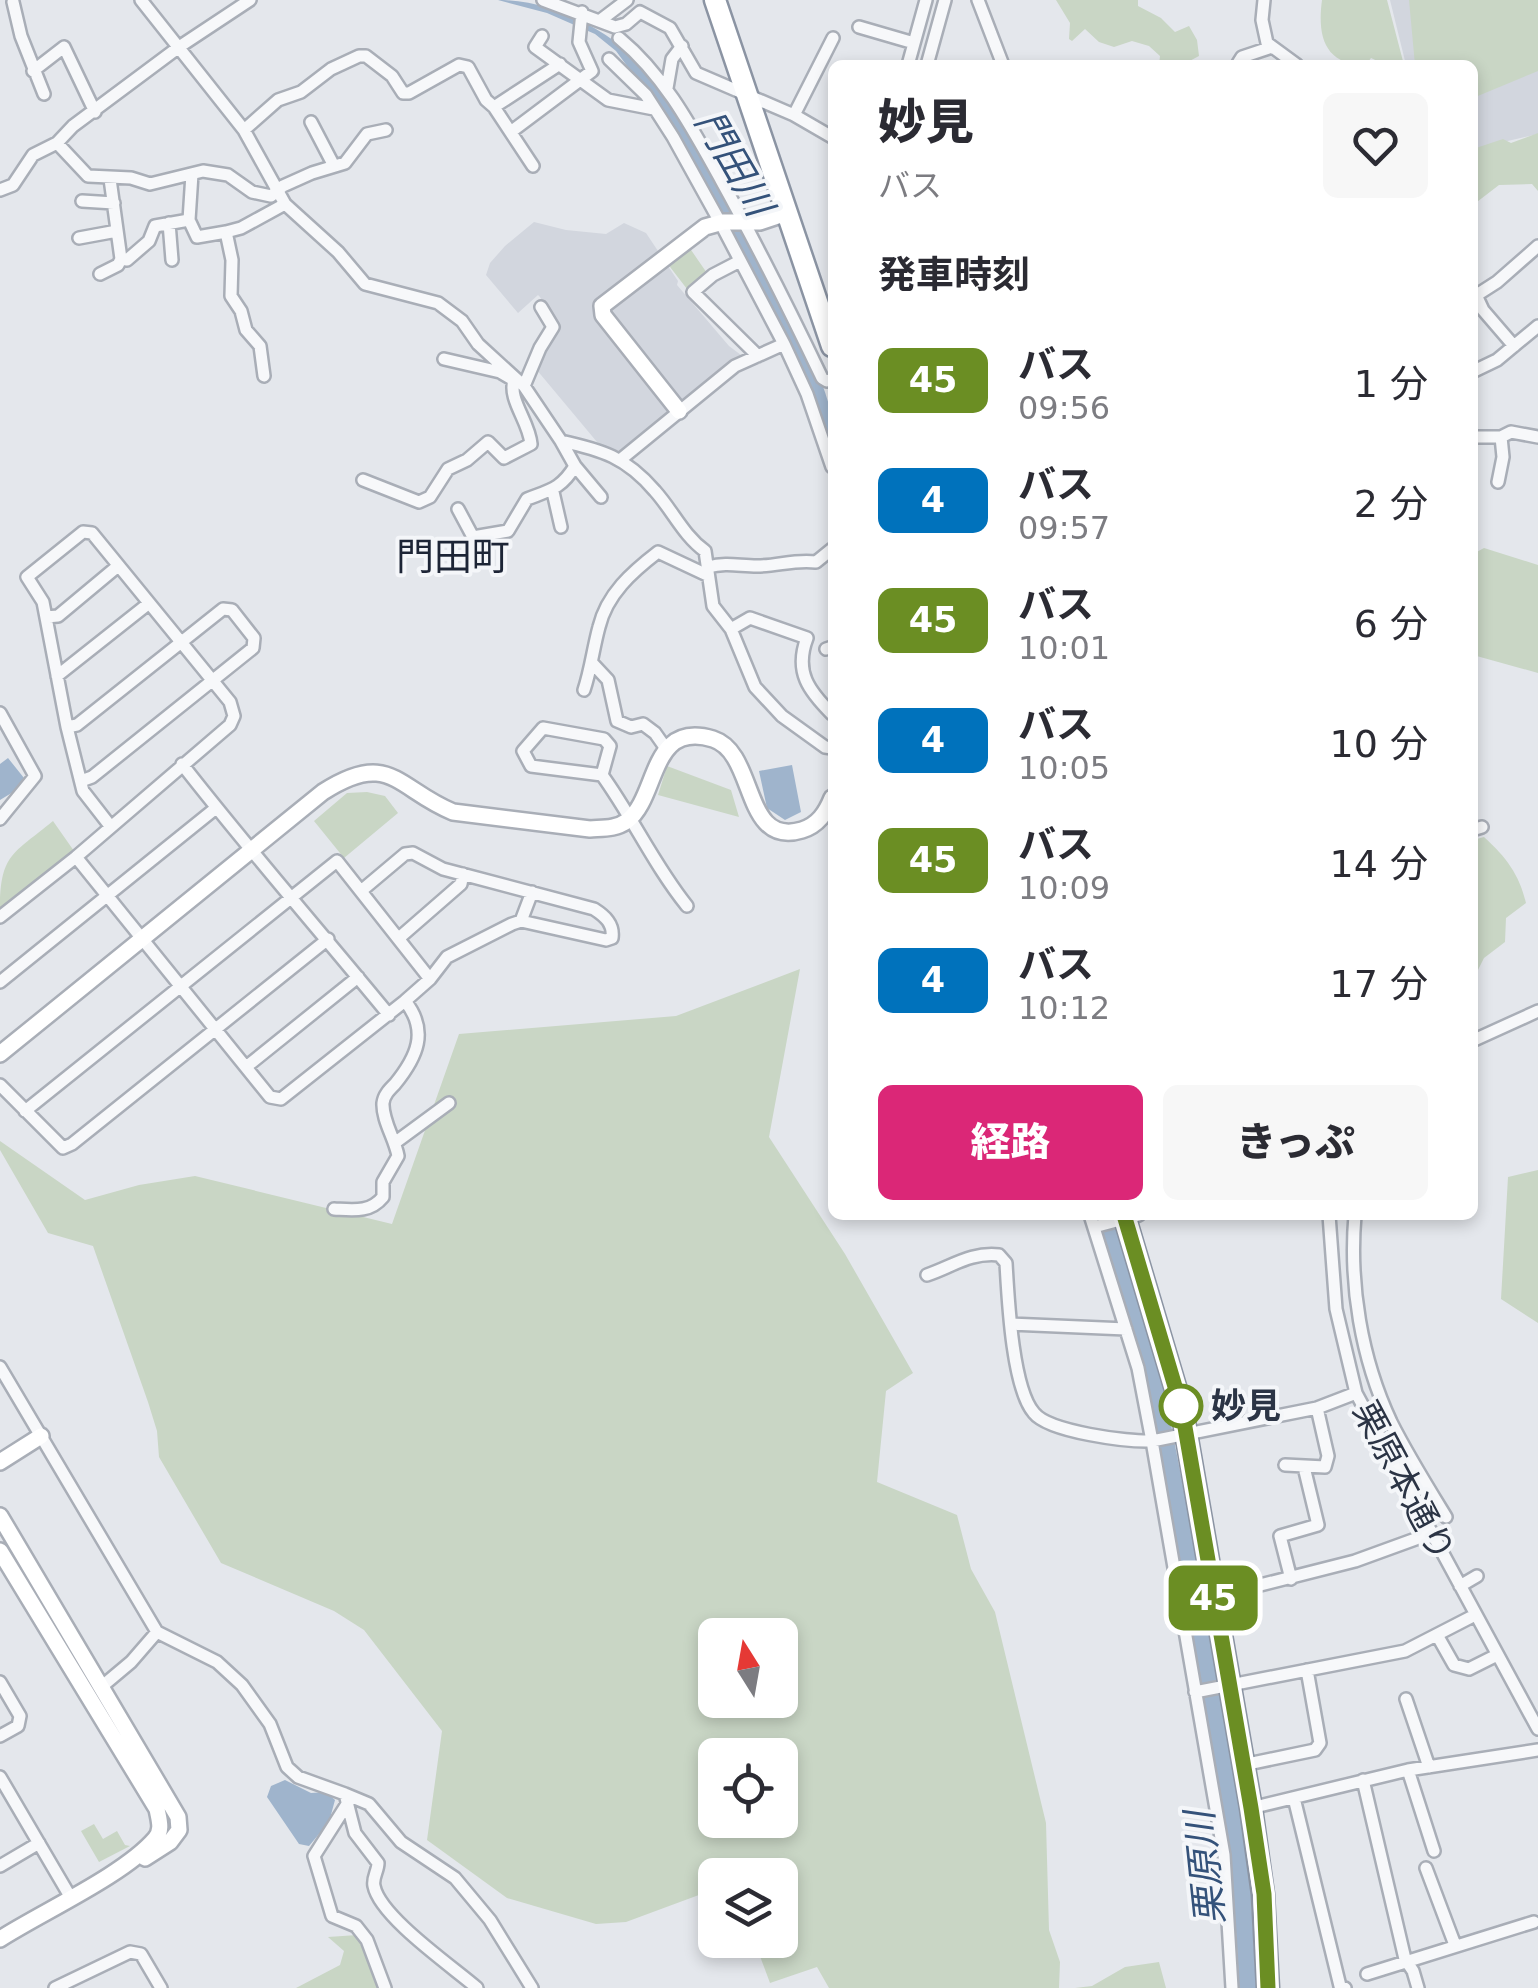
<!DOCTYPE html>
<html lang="ja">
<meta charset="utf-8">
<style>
body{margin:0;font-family:"DejaVu Sans","Noto Sans JP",sans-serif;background:#f7f7f7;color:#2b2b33;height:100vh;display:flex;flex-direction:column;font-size:38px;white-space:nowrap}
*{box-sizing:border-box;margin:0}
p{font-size:32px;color:#7c7c81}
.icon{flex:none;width:55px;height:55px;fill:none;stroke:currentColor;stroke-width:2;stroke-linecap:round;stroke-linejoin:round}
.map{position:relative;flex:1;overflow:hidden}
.drawer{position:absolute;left:828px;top:60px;width:650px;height:1160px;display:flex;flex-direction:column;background:#fff;border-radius:15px;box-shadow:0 5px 15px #0003}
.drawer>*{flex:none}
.badge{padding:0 20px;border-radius:15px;font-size:35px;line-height:65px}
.needle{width:65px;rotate:349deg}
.controls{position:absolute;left:698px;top:1618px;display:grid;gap:20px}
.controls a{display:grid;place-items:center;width:100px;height:100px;border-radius:15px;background:#fff;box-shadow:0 5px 15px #0003;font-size:50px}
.map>.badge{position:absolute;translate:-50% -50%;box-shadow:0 0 0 5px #fff}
h2{padding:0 50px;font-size:38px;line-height:90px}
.round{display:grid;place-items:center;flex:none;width:105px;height:105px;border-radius:15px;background:#f7f7f7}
.overview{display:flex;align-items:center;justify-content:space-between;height:170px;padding:0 50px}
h1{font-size:48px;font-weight:800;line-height:75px}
.primary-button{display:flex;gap:20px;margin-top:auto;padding:20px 50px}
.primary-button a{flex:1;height:115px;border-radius:15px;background:#db2777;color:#fff;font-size:40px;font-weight:800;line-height:115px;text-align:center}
.primary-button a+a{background:#f7f7f7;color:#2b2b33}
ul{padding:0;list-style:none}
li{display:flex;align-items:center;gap:30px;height:120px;padding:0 50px}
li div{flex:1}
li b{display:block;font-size:38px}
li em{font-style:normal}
li .badge{min-width:110px;font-weight:700;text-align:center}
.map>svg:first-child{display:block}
.built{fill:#d2d6de}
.green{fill:#c9d6c5;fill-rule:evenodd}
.water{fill:#9fb4cc}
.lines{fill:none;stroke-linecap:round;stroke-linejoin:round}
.street-casing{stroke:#a9aeb7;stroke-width:16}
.secondary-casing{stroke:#a9aeb7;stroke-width:20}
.highway-casing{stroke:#8b94a3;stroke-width:25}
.street{stroke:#f7f8fa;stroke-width:11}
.secondary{stroke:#fff;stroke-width:15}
.highway{stroke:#fff;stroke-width:20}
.line-casing{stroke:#fff;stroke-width:22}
.line{stroke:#6b8e23;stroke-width:15}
.stop-dot{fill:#fff;stroke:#6b8e23;stroke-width:5}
.labels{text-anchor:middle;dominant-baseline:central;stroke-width:8;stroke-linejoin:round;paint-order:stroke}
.stop-label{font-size:35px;font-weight:bold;fill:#2b3445;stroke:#f4f6f9;text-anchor:start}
.street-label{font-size:35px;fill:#2b3445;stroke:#f4f6f9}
.water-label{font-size:38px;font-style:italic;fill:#34527a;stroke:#f4f6f9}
.neighbourhood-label{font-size:38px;fill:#1d2536;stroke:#f4f6f9}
</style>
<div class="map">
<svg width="1538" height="1988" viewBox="0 0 1538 1988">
<rect width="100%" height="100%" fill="#e4e7ec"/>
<!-- built -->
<path class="built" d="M1390,0H1538V134L1473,149L1472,65H1406Z
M534,222L566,230L606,234L624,223L646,233L678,281L677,285L729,346L745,358L620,455L597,442L536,369L556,325L540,297L538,295L518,313L486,275L490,263L505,246Z"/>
<!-- green -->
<path class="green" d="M1056,0H1138V6L1161,18L1175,32L1189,26L1197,40L1199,56L1182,65H1159L1160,56L1149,46L1132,41L1114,47L1099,42L1085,29L1072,41L1069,39L1070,23Z
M1322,0H1387L1404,65H1386L1371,58L1366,65C1325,65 1317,37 1322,0Z
M1409,0H1538V71L1473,98L1472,65H1415Z
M1538,133V191L1532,184L1499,185L1473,205V149L1503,139L1511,143Z
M689,247L709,276L687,289L667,263Z
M1484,548L1538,565V673L1473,655V554Z
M667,766L731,790L739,817L658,795Z
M367,792L385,796L398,813L344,858L314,821L347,793Z
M53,821L74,851L0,909C0,854 13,854 53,821Z
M1484,837C1506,857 1519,874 1526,903L1506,918L1505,942L1484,958L1473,980V840Z
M800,969L769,1137L845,1254L913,1373L886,1391L877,1482L957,1515L971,1569L995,1612L1046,1823L1049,1930L1060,1962L1059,1988H829L817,1967L770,1983L754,1940H780V1875H715V1889L626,1922L596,1924L507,1898L427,1840L442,1731L364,1630L334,1611L221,1563L159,1457L157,1431L148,1402L93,1246L48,1233L0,1150V1141L85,1200L139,1185L195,1176L392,1224L459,1034L676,1016ZM715,1635H780V1700H715ZM715,1755H780V1820H715Z
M1538,1170V1323L1501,1299L1508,1177Z
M94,1824L103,1839L117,1831L125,1845L130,1846L99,1862L81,1831Z
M357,1935L380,1988H296L340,1965L344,1951L328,1937Z
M1159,1962L1166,1988H1075L1092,1986L1125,1967Z"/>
<!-- water -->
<path class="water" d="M498,0C555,0 615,33 652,75C690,118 717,183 744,234C774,290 815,349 831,412C835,426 832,443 832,457L801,374L658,108L616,51L595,34L547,13Z
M8,758L28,783L0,800V764Z
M792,765L801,812L785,820L767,808L759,771Z
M1095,1215H1115L1159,1362L1212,1637L1250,1876L1256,1988H1239C1235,1854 1208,1723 1184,1591C1161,1465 1143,1335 1095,1215Z
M285,1780L311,1793L326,1792L335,1800L329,1822L309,1846L299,1844L267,1797L271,1786Z"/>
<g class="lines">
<defs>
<path id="street" d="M141,0L244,130L285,204L338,252L365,284L438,303L462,321L478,344L524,386L561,441C602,450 626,457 655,491C673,511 683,535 705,551L713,606L731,629L755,687L782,716L825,747L832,748
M543,0L615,27L626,24L640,12L670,28L696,73L794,115L832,137
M978,0L1003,65
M1264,0L1262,20L1267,43L1297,65
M13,2L21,36L44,94
M602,19L627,0
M859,27L914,43
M542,36L535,47L608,100L654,109
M619,38C665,76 692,128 721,180C757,245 790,311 822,378L827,381L832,379
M609,59L646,95L673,137L720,222L784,344L807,394L832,467
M908,65L926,0
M927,65L945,0
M1237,65L1242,57L1272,47
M33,71L64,47L95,112
M667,88L672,59L682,46
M494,107L533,166
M794,115L833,38
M311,122L334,166
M244,130L278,100L301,92L331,69L359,56H366L392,76L403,93H409L459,65L468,67L486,100L494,107L560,64
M512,131L592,71L579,42L582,12
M57,143L88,176L131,178L150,184L203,171L228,175L252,192L271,196L283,186L312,173L345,163L367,134L386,130
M110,179L121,259L127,260L149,241L155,226L189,220L197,237L226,232
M0,190L13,185L33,155L57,143L73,126L179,47L250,0
M82,201L114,203
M189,220L192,174
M169,223L172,260
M79,238L117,231
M740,261L713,275L693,292L758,356
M100,274L118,265L121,259
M1476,295L1483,310L1514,346
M1472,298L1497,282L1538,246
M444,359L500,372L512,379
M1472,372L1497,360L1538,326
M264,376L260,346L246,330L241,311L231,296L232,260L226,232L241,228L285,204
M524,386L540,348L553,327L541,307
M1472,437H1501L1511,432L1538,437
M620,460L735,366L784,344
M575,466L601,497
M363,480L419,502L430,497L448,469L467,460L488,442L504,458L531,444C529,421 508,400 514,380
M1498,482L1503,457L1501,437
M553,492L561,527
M458,509L473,537L508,531L527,499C550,490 561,489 575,466L561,441
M708,567C727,562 739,566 757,566C778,566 795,559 816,562L832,549
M46,617L58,616L118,566
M731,629L750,618L807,638C794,672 809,691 832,714
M826,649L832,647
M593,664L608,680L617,721L631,727L643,724L655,733L667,750
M57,676L148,604
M584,690C591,669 593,649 599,627C607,594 632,572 658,552L707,575
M0,713L35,776L0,819
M67,727L77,725L223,609L232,610L254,638L253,648L92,777L81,781
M182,764C249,850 320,931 389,1015
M602,775L610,746L604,739L543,728L523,751L531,766L602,775C633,818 654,865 687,906
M1472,830L1482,827
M76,857L270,1097L281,1099L405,1001L430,979L447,957L512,924L521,921L606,940L612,938C614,924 605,916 594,909L443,869L413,853L405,854L361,891
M0,917L76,857L230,725L234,716L230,702L92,533L83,532L27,577L43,602L67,727L83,791L111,827
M521,921L532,892
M399,938L461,884L463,874
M0,982L216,808
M1472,1041L1538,1011
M246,1067L358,977
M0,1085L63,1148L72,1144L328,939
M25,1111L337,861L430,979
M396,1142L449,1103
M334,1209C353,1210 370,1213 383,1197V1182L398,1156C395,1139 382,1120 383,1103C384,1095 389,1090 395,1084C417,1057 429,1031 405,1001
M1090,1215L1138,1368L1152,1441L1224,1855L1232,1988
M1329,1215L1336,1309L1356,1393L1538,1729
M1355,1215C1349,1284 1361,1358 1391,1422C1407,1454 1427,1486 1446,1517
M1094,1227L1139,1215
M927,1275C953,1266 971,1252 999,1255L1006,1263C1008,1297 1012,1388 1034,1413C1049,1432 1128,1442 1152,1441L1317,1408L1356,1393
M1011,1324L1126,1329
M0,1367L157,1632L131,1662L100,1688
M1285,1465L1325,1467L1328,1456L1317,1408
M1291,1579L1280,1536L1318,1525L1304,1467
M1460,1586L1477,1576
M1213,1597L1355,1561L1432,1533
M157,1632L217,1662L242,1685L270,1724L287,1767L298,1777L345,1794L355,1833L378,1863C378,1871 372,1878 374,1886C380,1917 453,1967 477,1988
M1437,1635L1454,1665L1469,1669L1497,1655
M0,1682L20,1716L18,1726L0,1736
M1195,1692L1405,1651L1475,1615
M1406,1699L1429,1767
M1243,1765L1315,1750L1320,1743L1307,1670
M1408,1770L1434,1851
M0,1777L71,1898
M1363,1780L1405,1959L1413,1971L1418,1988
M345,1794L369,1804L401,1842L455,1878L490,1920L532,1988
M1294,1798L1340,1986L1345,1988
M349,1801L314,1856L332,1916L356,1926L367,1940L385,1988
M1251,1808L1408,1770L1538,1750
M0,1866L39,1843
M1426,1868L1455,1945
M1367,1974L1534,1922
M55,1988L130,1952L141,1954L161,1988"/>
<path id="secondary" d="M679,411L603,315L602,306L705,227L723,222H760L787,213
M0,1054L323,792C390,749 397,789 453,812L590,829C603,828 616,829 627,821C659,797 649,720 713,739C757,753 742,848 802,830C818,825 826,813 832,798
M0,1462L41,1436
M0,1516L178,1817L179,1830L170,1842L145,1858
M0,1551L157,1809C159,1820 163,1830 155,1839C124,1875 42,1912 0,1939"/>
<path id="highway" d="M715,0L832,346
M1124,1215L1182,1410L1251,1808L1263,1894L1268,1988"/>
</defs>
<!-- street casing -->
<use href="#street" class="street-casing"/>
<!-- secondary casing -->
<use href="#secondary" class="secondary-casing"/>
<!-- highway casing -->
<use href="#highway" class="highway-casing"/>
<!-- street -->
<use href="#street" class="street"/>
<!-- secondary -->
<use href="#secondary" class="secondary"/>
<!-- highway -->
<use href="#highway" class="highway"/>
</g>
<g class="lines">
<defs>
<path id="line" d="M1124,1215L1182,1410L1251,1808L1264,1894L1268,1988"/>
</defs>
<!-- line casing -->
<use href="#line" class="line-casing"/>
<!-- line -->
<use href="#line" class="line"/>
</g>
<!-- markers -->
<circle class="stop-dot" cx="1181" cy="1406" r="20"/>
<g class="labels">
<!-- stop labels -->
<g class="stop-label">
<text x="1211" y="1406">妙見</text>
</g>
<!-- street labels -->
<g class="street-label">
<text transform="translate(1404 1481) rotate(62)">栗原本通り</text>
</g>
<!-- water labels -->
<g class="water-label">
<text transform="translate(734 163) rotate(60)">門田川</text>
<text transform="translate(1205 1868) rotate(-96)">栗原川</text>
</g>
<!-- neighbourhood labels -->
<g class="neighbourhood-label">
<text x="453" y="557">門田町</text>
</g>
</g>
</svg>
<div class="controls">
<a><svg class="needle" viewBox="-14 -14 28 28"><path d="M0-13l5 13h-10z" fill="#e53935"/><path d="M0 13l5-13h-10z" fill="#7c7c81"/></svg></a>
<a><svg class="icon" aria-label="locate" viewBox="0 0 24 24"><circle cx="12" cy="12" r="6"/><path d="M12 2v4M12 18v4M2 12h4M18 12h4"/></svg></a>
<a><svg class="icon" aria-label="layers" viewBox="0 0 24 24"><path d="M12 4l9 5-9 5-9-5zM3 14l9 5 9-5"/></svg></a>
</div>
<b class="badge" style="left:1213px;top:1598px;background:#6b8e23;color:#fff">45</b>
<section class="drawer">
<div class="overview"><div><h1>妙見</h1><p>バス</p></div><a class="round"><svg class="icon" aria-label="heart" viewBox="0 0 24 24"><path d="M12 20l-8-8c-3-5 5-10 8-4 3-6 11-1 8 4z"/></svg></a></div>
<h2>発車時刻</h2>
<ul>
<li><span class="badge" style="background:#6b8e23;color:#fff">45</span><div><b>バス</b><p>09:56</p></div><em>1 分</em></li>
<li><span class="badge" style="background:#0072bc;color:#fff">4</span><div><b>バス</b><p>09:57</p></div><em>2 分</em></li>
<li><span class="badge" style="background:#6b8e23;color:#fff">45</span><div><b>バス</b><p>10:01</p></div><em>6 分</em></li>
<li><span class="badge" style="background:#0072bc;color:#fff">4</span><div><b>バス</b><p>10:05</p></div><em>10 分</em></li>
<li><span class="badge" style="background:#6b8e23;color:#fff">45</span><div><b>バス</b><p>10:09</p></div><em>14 分</em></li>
<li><span class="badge" style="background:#0072bc;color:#fff">4</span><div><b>バス</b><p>10:12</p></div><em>17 分</em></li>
</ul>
<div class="primary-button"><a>経路</a><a>きっぷ</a></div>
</section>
</div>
